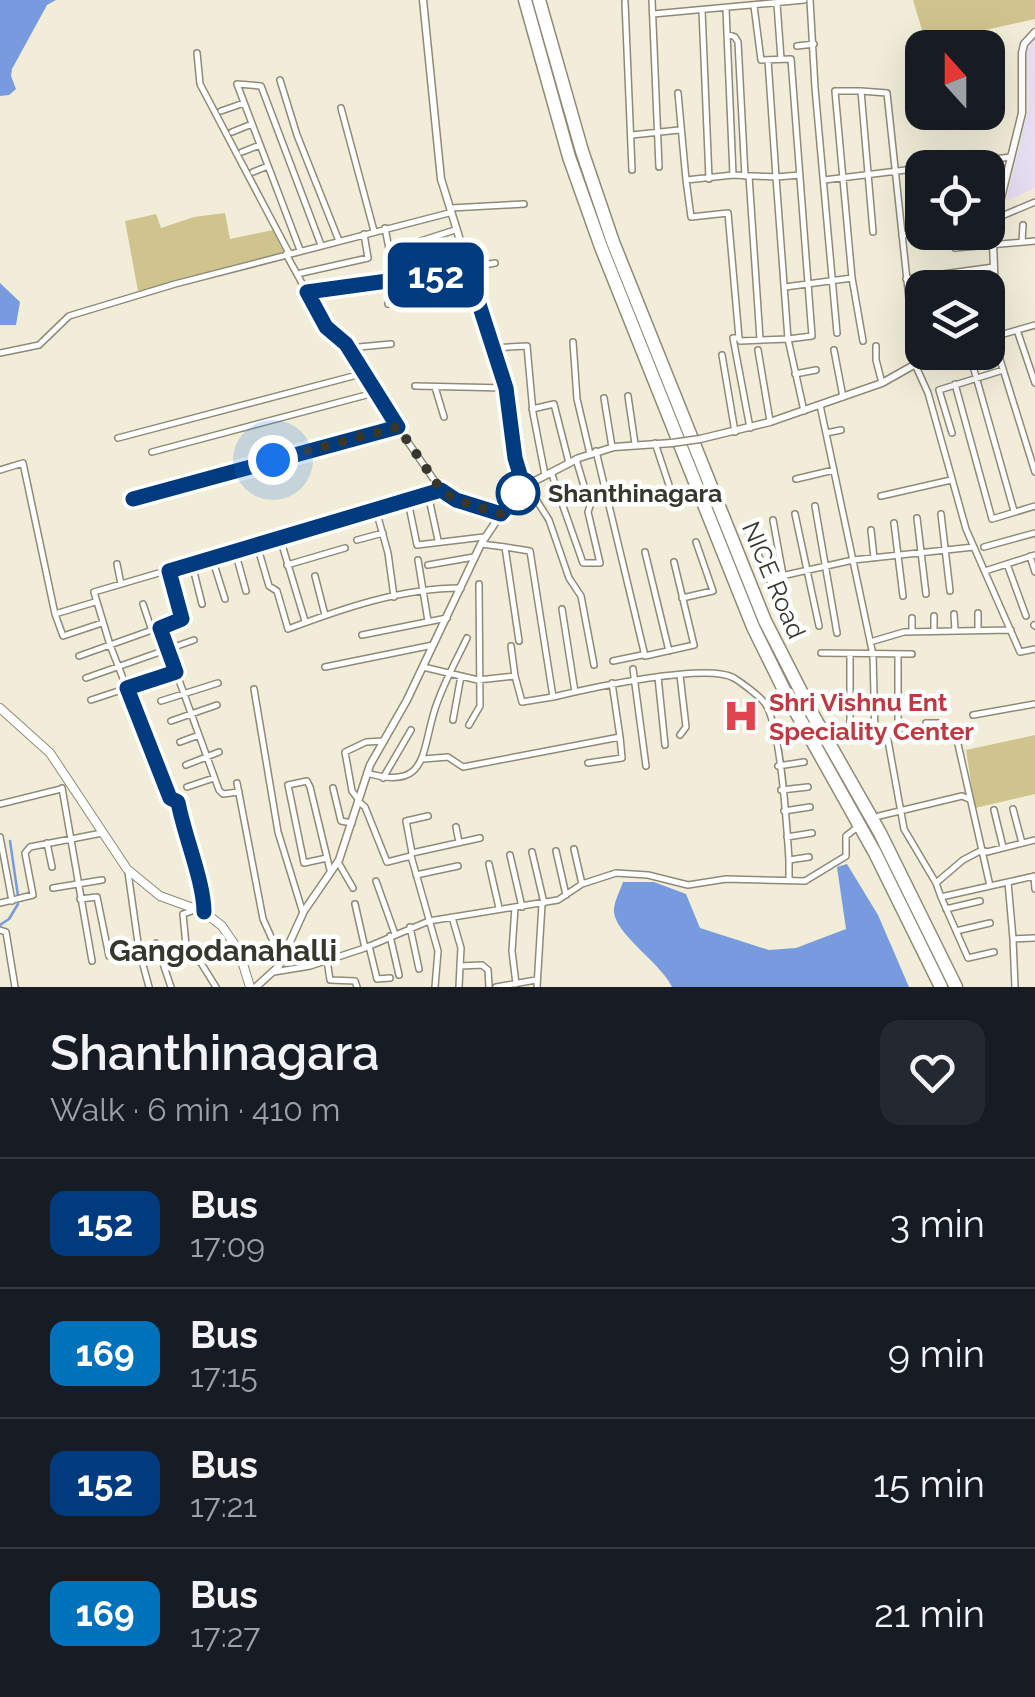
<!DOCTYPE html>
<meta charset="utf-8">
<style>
body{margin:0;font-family:Raleway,sans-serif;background:#242831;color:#f1f3f6;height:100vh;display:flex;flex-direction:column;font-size:38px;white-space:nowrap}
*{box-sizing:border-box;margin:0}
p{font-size:32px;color:#9ea1a6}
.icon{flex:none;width:55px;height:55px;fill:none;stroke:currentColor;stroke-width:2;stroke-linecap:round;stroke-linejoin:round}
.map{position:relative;height:987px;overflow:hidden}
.panel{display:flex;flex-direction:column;background:#171b24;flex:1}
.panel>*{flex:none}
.badge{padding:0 20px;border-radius:15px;font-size:35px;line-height:65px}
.needle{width:65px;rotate:339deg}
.buttons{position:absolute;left:905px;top:30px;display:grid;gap:20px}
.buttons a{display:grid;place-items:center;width:100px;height:100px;border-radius:20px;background:#171b24;box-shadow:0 10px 40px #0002;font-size:50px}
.you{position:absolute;width:50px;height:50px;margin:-25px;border:8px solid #fff;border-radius:50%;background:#1a73e8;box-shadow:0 0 0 15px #1a73e833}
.map>.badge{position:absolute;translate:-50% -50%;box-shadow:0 0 0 5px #fff}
.round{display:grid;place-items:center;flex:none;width:105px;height:105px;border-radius:20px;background:#242831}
.overview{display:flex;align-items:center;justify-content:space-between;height:170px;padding:0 50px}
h1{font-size:48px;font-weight:600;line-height:75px}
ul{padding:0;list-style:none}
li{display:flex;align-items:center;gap:30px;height:130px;padding:0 50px;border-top:2px solid #363941}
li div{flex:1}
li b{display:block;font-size:38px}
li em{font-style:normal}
li .badge{min-width:110px;font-weight:700;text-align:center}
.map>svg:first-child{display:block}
.education{fill:#e6def3}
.green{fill:#d0c48e}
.water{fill:#779bde}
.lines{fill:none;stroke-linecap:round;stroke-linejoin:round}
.stream{stroke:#779bde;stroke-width:2.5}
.minor-casing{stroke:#8f8a77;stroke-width:8}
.tertiary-casing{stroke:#8f8a77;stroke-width:9}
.secondary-casing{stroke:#8f8a77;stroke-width:10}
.motorway-casing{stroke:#8f8a77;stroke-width:15}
.minor{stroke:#fff;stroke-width:5}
.tertiary{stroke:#fff;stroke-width:6}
.secondary{stroke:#fff;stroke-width:8}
.motorway{stroke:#fff;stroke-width:12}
.tertiary-bridge-casing{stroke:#8f8a77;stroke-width:9;stroke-linecap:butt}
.tertiary-bridge{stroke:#fff;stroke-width:6}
.line-casing{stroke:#fff;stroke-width:22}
.line{stroke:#003b80;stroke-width:15}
.walk{stroke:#38372e;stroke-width:10;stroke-dasharray:0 18}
.stop-dot{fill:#fff;stroke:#003b80;stroke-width:5}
.labels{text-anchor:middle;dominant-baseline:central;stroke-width:9;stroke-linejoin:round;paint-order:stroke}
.stop-label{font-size:25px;font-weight:bold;fill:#38372e;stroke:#fff;text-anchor:start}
.street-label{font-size:25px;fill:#38372e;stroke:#fff}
.health-label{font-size:25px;font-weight:bold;fill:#be3a42;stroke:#fff;text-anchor:start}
.quarter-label{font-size:30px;font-weight:bold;fill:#38372e;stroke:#fff}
</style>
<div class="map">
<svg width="1035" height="987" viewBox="0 0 1035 987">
<rect width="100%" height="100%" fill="#f1edd8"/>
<!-- education -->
<path class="education" d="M1035,39V188L1006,201L1028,110L1027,50Z"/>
<!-- green -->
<path class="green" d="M913,0H1035V19L926,43Z
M225,213L230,239L273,230L284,252L138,291L125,221L156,214L161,228L194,217Z
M1035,735V794L975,808L966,750Z"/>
<!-- water -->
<path class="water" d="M0,0H56L47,5L12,69L11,76L16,89L9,95L0,96Z
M0,283L20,302L16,325H0Z
M847,864L878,915L909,987H672C661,963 616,935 614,912C613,904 620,891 623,882H654L686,894L700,928L769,950L796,948L846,929L837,867Z"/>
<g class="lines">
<!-- stream -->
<path class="stream" d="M10,841L18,896
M0,925L9,919L18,904"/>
<defs>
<path id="minor" d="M652,0L659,167
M810,0L815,88L837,333
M625,2L632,170
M777,4L781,59
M702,10L709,179
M653,14L804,0
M727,34L735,37L738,42L745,176
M797,46L814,44
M197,53L200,84L289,253
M768,60L776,177L800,175
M280,80L297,135L339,241
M861,91L887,93L912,327L909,351L928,393L966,529L1020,652L1035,649
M678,93L686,180L733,175L726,9
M341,108L374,231
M221,111L244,103
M232,132L252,124
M632,135L679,130
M242,152L260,145
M928,168L1010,157
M253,172L268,166
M733,175L776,177L788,339L812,336L791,59L761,60L754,6
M749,176L760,339
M686,180L691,217L728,213L739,338H733L750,428
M824,180L922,168
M451,208L524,204
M997,218L1035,202
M385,228L393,269
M902,236L922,226
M1022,242L1023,225
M411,244L455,230
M955,248L1035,241
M300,250L237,84L261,86L321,245
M286,254L326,327L346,344L361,374L441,490L456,500L501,514
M297,274L368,258L364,234
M852,278L863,341
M906,279L994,267
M785,287L852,278L835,91H861L873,232
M307,292L380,284L495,263
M388,304L476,297
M1017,330L1035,383
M989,334L993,337L1035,472
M993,337L1035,325
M739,338L740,341L788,339L804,411
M573,342L577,399L590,454
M876,346V360L882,383
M348,348L391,344
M493,348L527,346L533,413L545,475
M758,350L770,421
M834,350L843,397
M969,352L1014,511
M0,353L39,345L69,316L175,284L449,213
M722,355L735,432
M795,374L816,370
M955,384L992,519L1035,506
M415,386L506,388
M435,387L444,417
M628,396L635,444
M604,398L612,447
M820,405L873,655L875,735
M532,409L554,404L569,463
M826,433L841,430
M952,433L939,390L1003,370
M118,438L361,374
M655,443L673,497
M596,451L645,656L694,645L674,562
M152,452L374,393
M0,470L23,463L55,614L95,602
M551,472L583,563H600L588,512L590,506L576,459
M796,479L834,470
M527,485L549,520L569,578L581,596L594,665
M428,494L438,540
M881,496L951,480
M133,499L398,427
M408,501L417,545L484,537
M815,506L837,633
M376,510L388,553L394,597
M795,514L819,626
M941,514L950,591
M917,518L926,594
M773,520L783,575
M894,523L903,596
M747,529L787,620
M871,530L874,558
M280,538L305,621
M357,540L383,533
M481,544L505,547L519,641
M257,545L269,586L277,591L288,629C344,608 402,588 461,588
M505,547L530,551L553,697C586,689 707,662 734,678C742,683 758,695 764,702C781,723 787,829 789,860L809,857
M984,547L1035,533
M235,551L246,591
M645,552L669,651
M1030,556L1035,572
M212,558L225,599
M418,560L428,621
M117,564L121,584
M192,564L202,604
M1007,564L1026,616
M287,565L345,548
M428,565L474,557
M985,571L1035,555
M315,576L325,615
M768,579L853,560L974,547
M682,598L713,591L696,542
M143,604L152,631
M562,609L575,692
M978,613V630
M55,614L63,636L102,623
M954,614L955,631
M934,616V631
M1034,625L1035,626
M160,628L219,790L223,794L239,792
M912,632V618
M362,635L447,618
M870,642L904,632L1011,630
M821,653L912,654
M850,654V736L906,735
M79,656L183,619L169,571
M898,656V735
M613,661L642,655
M325,667L433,645
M423,667L478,680L515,676L511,646
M633,669L646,766
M515,676L522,702L553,697
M658,677L665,745
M86,678L194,640
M254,689L278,832L303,913
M91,700L176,672
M161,701L218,683
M973,715L1035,704
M453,720L461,676
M171,721L217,705
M926,723H943L955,731L990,886L941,897L936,883
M469,725L480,706L479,584
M680,735L686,727L680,675
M887,735L904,829L936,883L963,860L982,850L987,852L1035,840
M180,742L199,735
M423,759L448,757L463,767L620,737L612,683
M588,763L622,758L620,737
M186,765L219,752
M778,766L804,762
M367,773C428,791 421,753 435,709C443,684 456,661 467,638
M383,778L411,730
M237,783L263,919L282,961
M187,787L214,778
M62,788L92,961
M333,788L341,821L352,823
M781,790L808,787
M358,799L352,791L345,752L366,742L384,741
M358,801L365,807L387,862L411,856L438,951L435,987
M0,804L61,789
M1013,809L1022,843
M994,810L1003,847
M784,811L810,807
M879,816L962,796L969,799
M456,827L459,842
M0,837L12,901
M787,837L812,833
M47,843L52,867
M574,849L582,884
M556,851L566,895
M532,852L544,903
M412,853L406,821L428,816
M510,855L522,907
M411,856L412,853L480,838
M327,858L304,863L288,785L307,781L310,787L330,870
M338,862L353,888
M489,864L499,908
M128,872L139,950L149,987
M416,875L458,866
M1034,876L1035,889
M789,880V860
M376,881L395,934
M1008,882L1013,939L1035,938
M990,886L1035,876
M53,888L102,880
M941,897L968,958L994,952
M80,899L97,897L109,956
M0,903L33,895L25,853L30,847L102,833
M355,904L365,948
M515,907L512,951L516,984
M946,909L980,901
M195,910L183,914L187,956L201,963L216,987
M204,912C203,880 184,837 178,803L170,798L163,781L110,645L94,592L441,490
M452,917L461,948L460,966
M410,927L419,969
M0,930L6,932L15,987
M956,931L990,923
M390,936L399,975
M1013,939L1015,987
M156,943L171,987
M369,946L377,979L390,978
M327,960L330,980L355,981L357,987
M274,972L310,966L365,948L429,921L558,900L582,884L616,873L648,875L688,885L726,879L805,881L846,856V836L855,829
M459,987L460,966L482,965L488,970L489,987
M496,987L536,980
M537,987L542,904"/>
<path id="tertiary" d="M423,0L441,179L506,388L515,459L524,488
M988,334L996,319L993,243L997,214L1022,113V53L1024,44L1035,32
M700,439L770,422L882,383L937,352
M256,987L279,966L304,911L339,860L370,765L407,700L481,544L501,514L527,485L579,458L614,447L672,443"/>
<path id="secondary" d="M0,708L50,753L127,869L160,896L204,912L222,926L239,951L250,987"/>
<path id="motorway" d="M525,0L569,157L601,247L753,627L787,696L875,853L941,987
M539,0L582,151L613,242L765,621L814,717L880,833L956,987"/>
</defs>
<!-- minor casing -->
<use href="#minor" class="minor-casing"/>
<!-- tertiary casing -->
<use href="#tertiary" class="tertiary-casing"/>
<!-- secondary casing -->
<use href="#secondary" class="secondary-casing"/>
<!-- motorway casing -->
<use href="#motorway" class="motorway-casing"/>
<!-- minor -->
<use href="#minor" class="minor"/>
<!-- tertiary -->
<use href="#tertiary" class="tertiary"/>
<!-- secondary -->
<use href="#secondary" class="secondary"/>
<!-- motorway -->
<use href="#motorway" class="motorway"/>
<defs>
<path id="tertiary-bridge" d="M672,443L700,439"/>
</defs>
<!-- tertiary-bridge casing -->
<use href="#tertiary-bridge" class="tertiary-bridge-casing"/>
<!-- tertiary-bridge -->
<use href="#tertiary-bridge" class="tertiary-bridge"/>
</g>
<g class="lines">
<defs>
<path id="line" d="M133,499L398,427L346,344L326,327L307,292L468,270L506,388L515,458L524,488L501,514L456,500L441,490L169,571L182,619L160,628L176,672L127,688L170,798L178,802C184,835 204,882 204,912"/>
</defs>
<!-- line casing -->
<use href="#line" class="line-casing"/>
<!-- line -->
<use href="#line" class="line"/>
<!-- walk -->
<path class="walk" d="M273,460L398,427L441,490L456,500L501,514L518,493"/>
</g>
<!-- icons -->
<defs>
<symbol id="hospital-bare" viewBox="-9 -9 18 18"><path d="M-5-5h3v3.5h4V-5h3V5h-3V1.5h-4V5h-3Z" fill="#e0444e" stroke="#fff" stroke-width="2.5" paint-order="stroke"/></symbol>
</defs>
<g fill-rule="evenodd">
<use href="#hospital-bare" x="716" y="691" width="50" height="50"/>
</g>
<!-- markers -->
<circle class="stop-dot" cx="518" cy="493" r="20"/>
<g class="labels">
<!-- stop labels -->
<g class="stop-label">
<text x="548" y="493">Shanthinagara</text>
</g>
<!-- street labels -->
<g class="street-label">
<text transform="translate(774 580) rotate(67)">NICE Road</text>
</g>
<!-- health labels -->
<g class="health-label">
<text x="769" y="702">Shri Vishnu Ent<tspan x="769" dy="29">Speciality Center</tspan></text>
</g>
<!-- quarter labels -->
<g class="quarter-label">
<text x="223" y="950">Gangodanahalli</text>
</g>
</g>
</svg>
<div class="buttons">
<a><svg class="needle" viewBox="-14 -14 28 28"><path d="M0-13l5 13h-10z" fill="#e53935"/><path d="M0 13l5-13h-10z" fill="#9ea1a6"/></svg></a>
<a><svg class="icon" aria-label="locate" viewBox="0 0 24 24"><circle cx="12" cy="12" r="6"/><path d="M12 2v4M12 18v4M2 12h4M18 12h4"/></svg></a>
<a><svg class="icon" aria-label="layers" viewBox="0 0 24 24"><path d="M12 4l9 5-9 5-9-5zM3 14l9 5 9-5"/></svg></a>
</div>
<div class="you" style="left:273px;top:460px"></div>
<b class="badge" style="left:436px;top:275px;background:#003b80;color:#fff">152</b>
</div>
<section class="panel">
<div class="overview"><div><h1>Shanthinagara</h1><p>Walk · 6 min · 410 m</p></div><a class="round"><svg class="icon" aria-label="heart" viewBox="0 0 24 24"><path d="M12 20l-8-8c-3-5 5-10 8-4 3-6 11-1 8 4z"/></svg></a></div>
<ul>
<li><span class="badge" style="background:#003b80;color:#fff">152</span><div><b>Bus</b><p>17:09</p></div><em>3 min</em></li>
<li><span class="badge" style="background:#0072bc;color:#fff">169</span><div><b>Bus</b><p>17:15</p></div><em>9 min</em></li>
<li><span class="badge" style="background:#003b80;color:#fff">152</span><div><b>Bus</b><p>17:21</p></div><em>15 min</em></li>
<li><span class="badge" style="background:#0072bc;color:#fff">169</span><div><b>Bus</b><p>17:27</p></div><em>21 min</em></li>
</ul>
</section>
